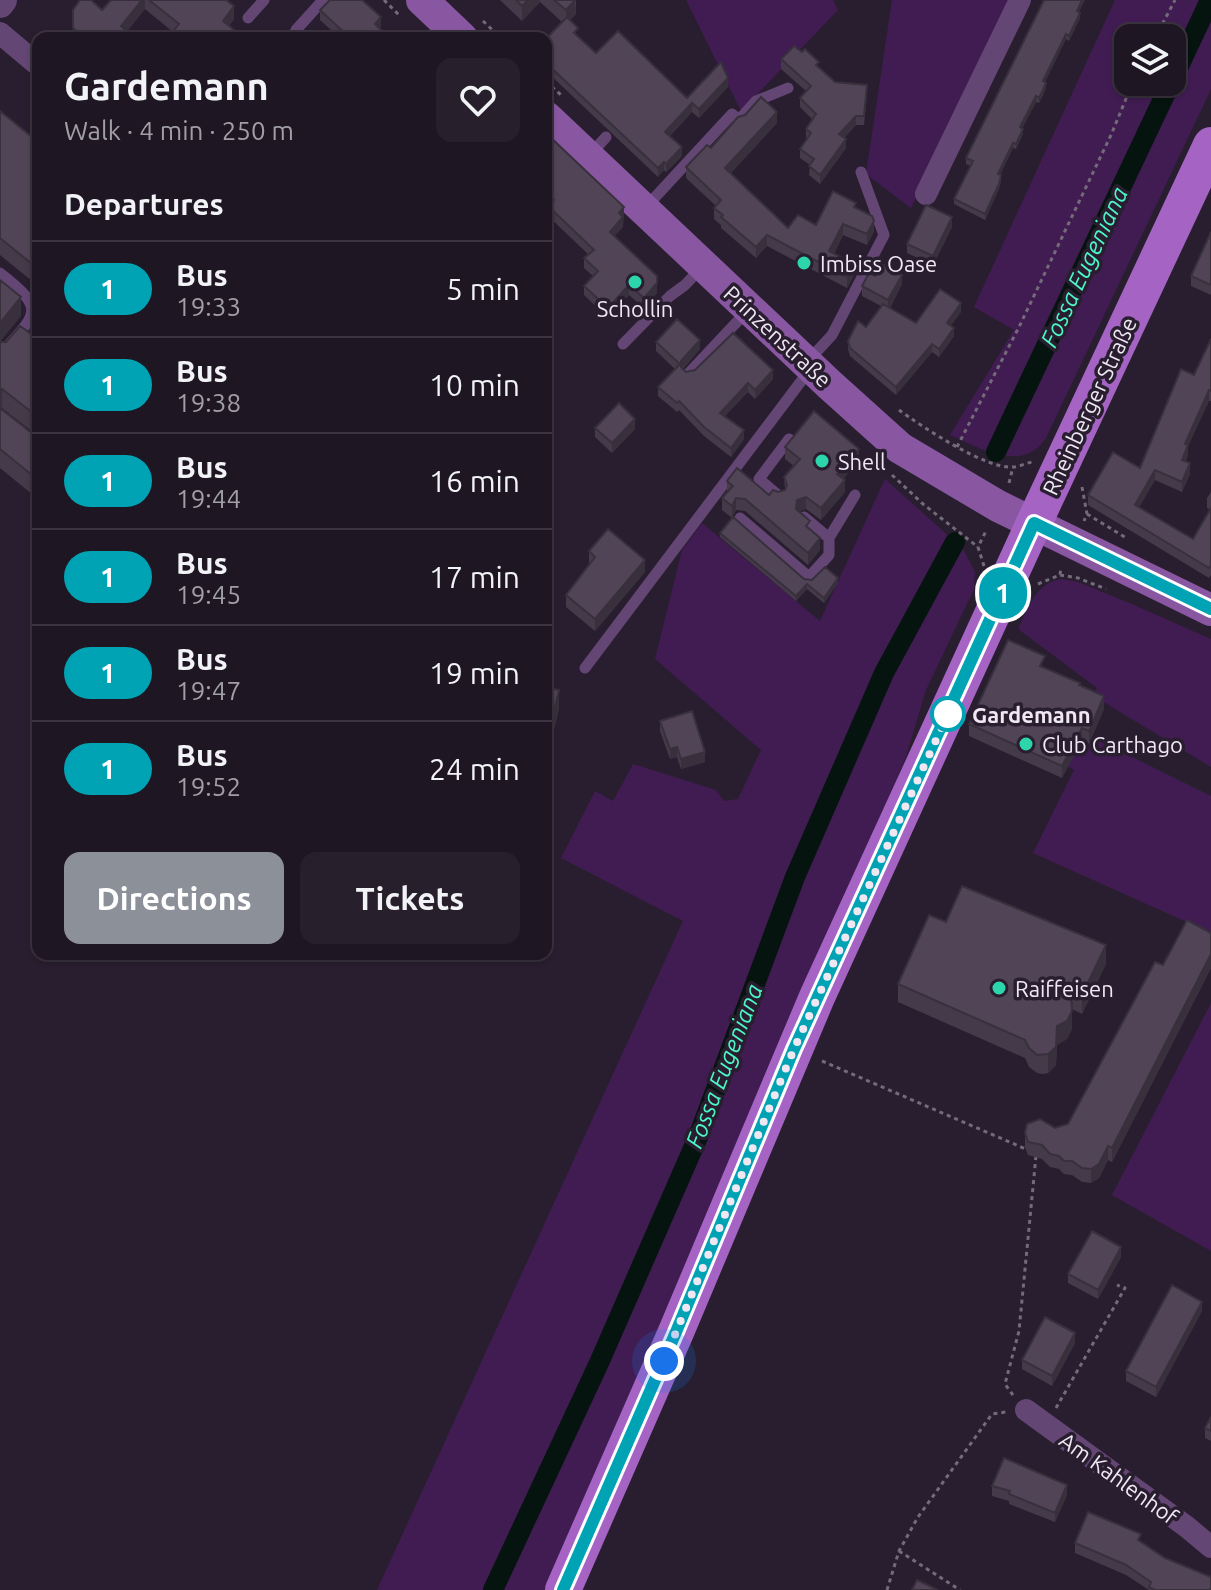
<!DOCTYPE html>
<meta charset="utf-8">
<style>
body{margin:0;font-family:Ubuntu,sans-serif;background:#271f2b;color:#f1f3f6;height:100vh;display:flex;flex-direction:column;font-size:30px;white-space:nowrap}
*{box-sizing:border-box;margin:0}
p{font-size:26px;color:#a19fa6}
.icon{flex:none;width:44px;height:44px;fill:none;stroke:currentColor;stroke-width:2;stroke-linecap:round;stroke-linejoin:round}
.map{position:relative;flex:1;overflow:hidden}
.details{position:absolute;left:32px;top:32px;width:520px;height:928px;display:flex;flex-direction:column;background:#1f1623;border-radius:16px;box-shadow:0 2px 6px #0004,0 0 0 2px #3c3541}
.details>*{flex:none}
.badge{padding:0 16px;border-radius:26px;font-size:28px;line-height:52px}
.controls{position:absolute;left:1114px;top:24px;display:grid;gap:16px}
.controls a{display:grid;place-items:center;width:72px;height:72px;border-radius:16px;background:#1f1623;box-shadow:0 2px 6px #0004,0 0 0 2px #3c3541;font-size:40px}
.you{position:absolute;width:40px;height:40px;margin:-20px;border:6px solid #fff;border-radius:50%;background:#1a73e8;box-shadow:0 0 0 12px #1a73e833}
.map>.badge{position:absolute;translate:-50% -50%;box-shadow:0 0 0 4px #fff}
h2{padding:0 32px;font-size:30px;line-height:72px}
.round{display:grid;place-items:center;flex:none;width:84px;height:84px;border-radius:16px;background:#271f2b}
.overview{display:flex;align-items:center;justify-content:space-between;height:136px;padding:0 32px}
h1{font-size:38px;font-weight:700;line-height:60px}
.cta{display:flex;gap:16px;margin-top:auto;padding:16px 32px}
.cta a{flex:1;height:92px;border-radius:16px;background:#8c9099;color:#fff;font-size:32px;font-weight:700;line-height:92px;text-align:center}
.cta a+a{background:#271f2b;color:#f1f3f6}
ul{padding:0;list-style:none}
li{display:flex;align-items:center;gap:24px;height:96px;padding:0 32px;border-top:2px solid #3c3541}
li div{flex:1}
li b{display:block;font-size:30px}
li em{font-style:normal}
li .badge{min-width:88px;font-weight:700;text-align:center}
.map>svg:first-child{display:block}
.green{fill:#411c52;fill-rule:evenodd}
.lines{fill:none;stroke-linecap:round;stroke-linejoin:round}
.canal{stroke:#05140f;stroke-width:20}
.path{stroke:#746b7a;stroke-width:3;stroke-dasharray:4 4;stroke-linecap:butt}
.service{stroke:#644674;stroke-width:11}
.minor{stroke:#644674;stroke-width:22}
.tertiary{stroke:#644674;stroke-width:28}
.secondary{stroke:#8957a1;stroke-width:32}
.primary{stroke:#a564c4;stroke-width:36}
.wall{fill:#453a4a;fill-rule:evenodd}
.shaded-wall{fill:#38303c}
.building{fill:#504456;stroke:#38303c;stroke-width:2}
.line-casing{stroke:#fff;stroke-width:18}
.line{stroke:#00a3b4;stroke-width:12}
.walk{stroke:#efe8f3;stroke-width:8;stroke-dasharray:0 14.4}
.poi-dot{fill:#2cd5ab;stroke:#291e2f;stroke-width:3}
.stop-dot{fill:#fff;stroke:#00a3b4;stroke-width:4}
.labels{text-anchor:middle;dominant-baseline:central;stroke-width:7;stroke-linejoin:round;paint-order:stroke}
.poi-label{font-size:22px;fill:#efe8f3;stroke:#291e2f;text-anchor:start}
.street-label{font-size:22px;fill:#efe8f3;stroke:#291e2f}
.stop-label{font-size:22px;font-weight:bold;fill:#efe8f3;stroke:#291e2f;text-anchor:start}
.water-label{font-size:24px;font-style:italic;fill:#4cf6c9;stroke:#291e2f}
</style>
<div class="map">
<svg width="1211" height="1590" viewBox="0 0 1211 1590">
<rect width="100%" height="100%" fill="#291e2f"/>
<!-- green -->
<path class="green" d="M686,0H833L838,10L741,111Z
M892,0H1012L911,208L866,174Z
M1115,0H1211V89L1046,438C1022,474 980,448 950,435L1014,330L974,307ZM1128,38H1172V82H1128Z
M885,479L963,549L975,572L974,589L926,690L906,757L727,1189L553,1590H377L683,921L561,858L595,791L613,801L633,764L716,790L724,801L738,799L761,750L655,659L682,550L702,523L820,621Z
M1062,579L1078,582L1127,602L1211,639V767L1092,695L1097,688L1018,629C1028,608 1036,582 1062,579Z
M1092,737L1211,796V933L1033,853L1074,770L1066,765L1070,763L1079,739L1089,744Z
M1211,1003V1251L1112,1195Z"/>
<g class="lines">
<!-- canal -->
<path class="canal" d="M1172,81L1210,0
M996,452L1171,82
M493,1590L599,1363L698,1137L795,877L884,673L955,542"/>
<!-- path -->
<path class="path" d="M384,0L401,17
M483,21L501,38
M1155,38L1175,0
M546,81L563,97
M899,410C921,426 987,470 1013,467C1019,467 1026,463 1032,462
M957,447L1019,327L1111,135L1133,82
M892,475L923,504L978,547
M1009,483L1013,467
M1082,487L1087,514L1084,521
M1087,514L1128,539
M984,566L978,547L987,529
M1060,575L1078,578L1106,589
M1038,584L1060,575L1061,567
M822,1061L1028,1150
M1013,1395L1005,1384L1019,1331L1036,1156
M1056,1408L1125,1288L1117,1285
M899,1551L960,1590
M887,1590L899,1551L918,1517L992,1414L1006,1412"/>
<!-- service -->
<path class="service" d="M248,18L264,0
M293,38L296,30L323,0
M591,154L606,137
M646,207L732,114L739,120L756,101L788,88
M0,273C49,311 35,314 0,355
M623,344L670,296L685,285L703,266
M808,361L832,335L884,235L861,172
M689,373L749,309
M779,496L759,479L789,439
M804,517L829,538
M740,518L809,577L829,555V538L855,495
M585,668L811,368"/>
<!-- minor -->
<path class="minor" d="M0,33L38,65
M926,194L1020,0
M1026,1410L1187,1527L1211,1547"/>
<!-- tertiary -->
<path class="tertiary" d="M0,4L3,0"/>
<!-- secondary -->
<path class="secondary" d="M422,0L462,38
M546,117L830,385L900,448L998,506L1211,610"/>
<!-- primary -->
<path class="primary" d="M563,1590L676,1332L817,997L1034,523L1211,145"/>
</g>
<!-- wall -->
<path class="wall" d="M111,0H226L234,19L229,26L243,38L173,32L145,9L127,31L135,38H73V10H102Z
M500,0H576V14L570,20L578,37L596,53L687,98L728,87L699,118L692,112L670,136L682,156L666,172L664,170L658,177L546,71V39L562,22L540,2L522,21Z
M320,10L381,27L379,28L390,38H340L320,20Z
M1079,12L1080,18L1069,41L1066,39L1045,82L1046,88L1043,95L1039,103L1036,102L1022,128L1023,134L1016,149L1013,148L1000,175L1001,181L999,189L985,220L954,204V199L971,166L966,164V158Z
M781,59L819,68L835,82L867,94L864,125H856L844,138L846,148L820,184L809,175L810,165L800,158V149L807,139L806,138V129L812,119L800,107V98L806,91L781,69Z
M0,111L38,142L32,281L0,255Z
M777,123L731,173L788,228L816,225L856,208L874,231L867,245L843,235L834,254L854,275L847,288L767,246L756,258L721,228V225L714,219V208L716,206L686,178V167L711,148Z
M546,139L624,207L623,227L614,236L657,276V293L644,308L629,295L608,318L584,295V286L593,276L584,268V258L588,254L548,216L549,205L546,202Z
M952,227L933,265L907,253V244Z
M1211,232V295L1191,286V276Z
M875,276L902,284L890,308L916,323L961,312L951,325L954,336L939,357L932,352L896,395L850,356L848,349V341L866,327L881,306L862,296V286Z
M38,310V499L0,468V342L37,337L31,332V313ZM1,408H2L38,436L33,434Z
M1211,339V401H1209L1188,446V455L1186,461L1190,474L1182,492L1155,480L1139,507L1193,539L1210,510L1207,508V498L1211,492V575L1209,578L1088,505V495L1140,468L1194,375Z
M656,342L700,349L683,369L686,372L773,379L755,399L748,392L725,416L744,439L731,457L704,436L679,410L677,412L658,396V387L675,369L656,351Z
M595,428L635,429L612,453L595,437Z
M785,447L859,461L843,479L845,492L821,520L806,509L799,511L820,550L808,565L745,511L736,510L732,518L722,510V498L727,492V481L769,495L785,490L784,477L794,466L785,459Z
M720,533L804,579L838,583L824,603L807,589L796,601L720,537Z
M589,551L645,572L595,631L566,607V595L589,564Z
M1045,668L1080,686L1104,709L1089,744L1082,740L1062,778L969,736V724Z
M546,687L559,709L548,755L546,754Z
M660,721L705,762L681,769L677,757L670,759L660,731Z
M1211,933V968L1112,1162L1108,1160L1099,1178L1091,1183L1082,1182L1072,1175L1064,1174L1059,1169L1050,1167L1042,1159L1028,1155L1025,1147V1133L1055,1128L1068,1124L1163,965Z
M1106,964L1082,1014L1072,1009V1029L1067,1039L1057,1045L1056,1065L1048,1073L1043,1074L1037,1073L1029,1067L1025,1058L898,1002V984Z
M1121,1257L1098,1299L1068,1283V1274Z
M1202,1311L1156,1397L1126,1381V1371Z
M1075,1343L1052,1386L1022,1369V1360Z
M1211,1417V1441L1205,1438V1428Z
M992,1486L1067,1495L1055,1522L1009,1504V1501L992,1496Z
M1141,1541L1165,1558L1211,1590H1149L1126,1575L1075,1553V1543Z"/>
<!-- shaded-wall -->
<path class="shaded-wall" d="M142,0H145V9L122,38L121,26Z
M528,0H540V2L522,21V6Z
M575,0L576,14L566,25V10Z
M1082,0H1085L1077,16V11Z
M234,6V19L223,33V21Z
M1080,13V18L1069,41V36Z
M381,17V27L375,34V24Z
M1066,34V39L1043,86V81Z
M728,78V87L699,118V109Z
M1046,83V88L1039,103V98Z
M1036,96V102L1020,133V127Z
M692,103V112L665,141V132Z
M777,112V123L725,179V168Z
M856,116V125L839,144V134Z
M1023,129V134L1016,149V144Z
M846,139V148L820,184V175Z
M1013,143V148L998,179V174Z
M682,147V156L666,172V164Z
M664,162V170L658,177V168Z
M1001,175L999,189L985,220V214Z
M624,207L623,227L610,241V232L619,213Z
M952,217V227L933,265V256Z
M874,221V231L867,245V234Z
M38,223V240L32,230Z
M843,224V235L829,262V251Z
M767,235V246L756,258V247Z
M38,258V275L32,281V264Z
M854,264V275L847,288V277Z
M902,275V284L888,310V300Z
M657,283V293L644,308V298Z
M629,285V295L608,318V308Z
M21,297V316L0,342V323Z
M961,303V312L947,331V323Z
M954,328V336L939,357V349Z
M700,340V349L681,370V361Z
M932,344V352L896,395V387Z
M773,370V379L755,399V390Z
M748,383V392L720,421V413Z
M2,389V408L0,409V390Z
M1209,390V401L1188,446V455L1182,470V460L1185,444Z
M635,419V429L612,453V443Z
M744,430V439L731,457V448Z
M859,449V461L837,486V474Z
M1190,463V474L1182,492V482Z
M1155,470V480L1135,515V505Z
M845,480V492L821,520V508Z
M806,497V509L797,512L796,521L797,500Z
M736,498V510L732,518V506Z
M820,538V550L808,565V553Z
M645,560V572L595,631V619Z
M838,578V583L824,603V598Z
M807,584V589L796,601V596Z
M559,690V709L548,755V736Z
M1104,696V709L1089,744V731Z
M1082,728V740L1062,778V766Z
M677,747V757L670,759V749Z
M705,752V762L681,769V759Z
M1106,945V964L1082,1014V995Z
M1211,954V968L1112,1162V1148Z
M1072,1011V1029L1067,1039L1057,1045L1056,1065L1048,1073V1054L1057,1026Z
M1108,1146V1160L1099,1178L1091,1183V1169Z
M1121,1247V1257L1098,1299V1290Z
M1202,1302V1311L1156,1397V1387Z
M1075,1333V1343L1052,1386V1376Z
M1067,1485V1495L1055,1522V1513Z"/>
<!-- building -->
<path class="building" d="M80,0H91L102,10L111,0H142L121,26L135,38H84L73,28V10Z
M149,0H226L234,6L223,21L243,37L242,38H168L179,24Z
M330,0H362L381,17L375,24L390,38H350L320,10Z
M516,0H528L522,6Z
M554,0H575L566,10Z
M1044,0H1082L1077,11L1080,13L1069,36L1066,34L1043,81L1046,83L1043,90L1039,98L1036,96L1020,127L1023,129L1016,144L1013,143L998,174L1001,175L999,184L985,214L954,199L973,161L966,158Z
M567,17L578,28L574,33L596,53L618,31L687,98L721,62L728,78L699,109L692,103L665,132L682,147L666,164L664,162L658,168L546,63V39Z
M794,46L802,52L805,49L819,62L816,65L835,82L867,85L864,116H856L839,134L846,139L820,175L809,166L814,159L800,149L811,133L806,129L816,114L800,98L811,86L781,59Z
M761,97L777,112L725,168L788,228L798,215L816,225L833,191L856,203L854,207L872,216L874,221L867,234L843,224L829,251L854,264L847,277L767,235L756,247L721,217L723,215L714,208L721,200L686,167L707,145L711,148L738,117L745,115Z
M0,111L38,142V223L32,230L38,234V258L32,264L0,238Z
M549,136L624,207L619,213L623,217L610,232L657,276V283L644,298L629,285L608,308L584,286L598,271L584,258L594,250L548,206L554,200L546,192V139Z
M926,205L952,217L933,256L907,244Z
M1211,232V285L1191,276Z
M882,264L902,275L888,300L862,286L869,273L875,276Z
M0,280L21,297L0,323Z
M940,289L961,303L947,323L954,328L939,349L932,344L896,387L850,348L848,341L858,321L866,327L883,304L916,323Z
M35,307L38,310V319L31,313Z
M677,319L700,340L681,361V367L686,372L695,370L733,333L773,370L755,390L748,383L720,413L744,430L731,448L704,427L679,401L677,403L658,387L680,364L656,342Z
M20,326L36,337H38V417L2,389L0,390V342H6Z
M1211,339V391L1209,390L1185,444L1188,445L1182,460L1190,463L1182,482L1155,470L1135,505L1193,539L1211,508V565L1209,568L1088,495L1113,452L1140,468L1181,369L1194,375Z
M619,403L635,419L612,443L595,428Z
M0,408L33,434L38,436V480L0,449Z
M814,411L859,449L837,474L845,480L821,508L806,497L797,500L796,509L810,521L806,526L820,538L808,553L745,499L736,498L732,506L722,498L733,486L727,481L737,468L769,495L773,490L778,492L785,490L787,485L784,477L800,459L785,447Z
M733,517L804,579L812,580L825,567L838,578L824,598L807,584L796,596L720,533Z
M608,529L645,560L595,619L566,595L595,557L589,551Z
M1008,640L1045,656L1040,666L1080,683L1079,685L1104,696L1089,731L1082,728L1062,766L969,724Z
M546,687L559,690L548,736L546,735Z
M692,711L705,752L681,759L677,747L670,749L660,721Z
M962,886L1106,945L1082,995L1071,991L1072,1011L1067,1021L1057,1026L1056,1047L1048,1054L1037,1055L1029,1048L1025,1040L898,984L929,915L946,922Z
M1187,920L1211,933V954L1112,1148L1108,1146L1099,1164L1091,1169L1082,1168L1072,1161H1064L1059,1156L1050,1154L1042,1145L1028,1142L1025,1133L1027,1124L1040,1119L1055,1128L1068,1124L1155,962L1163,965Z
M1092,1231L1121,1247L1098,1290L1068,1274Z
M1172,1285L1202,1302L1156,1387L1126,1371Z
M1045,1317L1075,1333L1052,1376L1022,1360Z
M1211,1417V1431L1205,1428Z
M1004,1458L1067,1485L1055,1513L1009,1494L1010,1491L992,1486Z
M1088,1512L1141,1534L1138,1540L1165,1558L1211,1577V1587L1210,1590H1155L1149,1587L1151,1582L1126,1565L1075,1543Z
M917,1580L938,1590H912Z"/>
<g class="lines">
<defs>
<path id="line" d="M563,1590L676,1332L794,1049L1034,523L1211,609"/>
</defs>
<!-- line casing -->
<use href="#line" class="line-casing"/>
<!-- line -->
<use href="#line" class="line"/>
<!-- walk -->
<path class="walk" d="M664,1361L794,1049L948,714"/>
</g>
<!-- markers -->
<g class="poi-dot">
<circle cx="804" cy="263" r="8"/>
<circle cx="635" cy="282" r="8"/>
<circle cx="822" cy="461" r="8"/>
<circle cx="1026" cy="744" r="8"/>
<circle cx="999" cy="988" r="8"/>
</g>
<circle class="stop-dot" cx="948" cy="714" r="16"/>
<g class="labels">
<!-- poi labels -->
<g class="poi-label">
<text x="820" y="263">Imbiss Oase</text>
<text x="635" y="308" text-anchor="middle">Schollin</text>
<text x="838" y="461">Shell</text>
<text x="1042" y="744">Club Carthago</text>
<text x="1015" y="988">Raiffeisen</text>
</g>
<!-- street labels -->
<g class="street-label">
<text transform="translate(778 336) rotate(43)">Prinzenstraße</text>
<text transform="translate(1089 406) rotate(-65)">Rheinberger Straße</text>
<text transform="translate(1119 1478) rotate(36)">Am Kahlenhof</text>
</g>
<!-- stop labels -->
<g class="stop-label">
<text x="972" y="714">Gardemann</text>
</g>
<!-- water labels -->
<g class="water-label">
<text transform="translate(1084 267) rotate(-65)">Fossa Eugeniana</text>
<text transform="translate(724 1066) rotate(-69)">Fossa Eugeniana</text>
</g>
</g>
</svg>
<div class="controls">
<a><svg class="icon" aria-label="layers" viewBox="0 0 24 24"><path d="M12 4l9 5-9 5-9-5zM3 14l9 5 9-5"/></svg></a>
</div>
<div class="you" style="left:664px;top:1361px"></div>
<b class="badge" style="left:1003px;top:593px;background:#00a3b4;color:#fff">1</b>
<section class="details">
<div class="overview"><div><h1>Gardemann</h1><p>Walk · 4 min · 250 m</p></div><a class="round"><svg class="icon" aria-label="heart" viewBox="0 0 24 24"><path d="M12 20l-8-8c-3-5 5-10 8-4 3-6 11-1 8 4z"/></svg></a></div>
<h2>Departures</h2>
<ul>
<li><span class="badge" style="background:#00a3b4;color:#fff">1</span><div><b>Bus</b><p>19:33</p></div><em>5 min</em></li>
<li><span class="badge" style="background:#00a3b4;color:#fff">1</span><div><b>Bus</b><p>19:38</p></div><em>10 min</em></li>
<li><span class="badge" style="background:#00a3b4;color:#fff">1</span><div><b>Bus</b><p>19:44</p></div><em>16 min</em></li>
<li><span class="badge" style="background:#00a3b4;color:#fff">1</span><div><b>Bus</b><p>19:45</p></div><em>17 min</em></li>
<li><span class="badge" style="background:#00a3b4;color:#fff">1</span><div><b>Bus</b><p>19:47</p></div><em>19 min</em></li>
<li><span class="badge" style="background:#00a3b4;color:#fff">1</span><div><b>Bus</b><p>19:52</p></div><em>24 min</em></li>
</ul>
<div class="cta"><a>Directions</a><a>Tickets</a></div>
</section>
</div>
